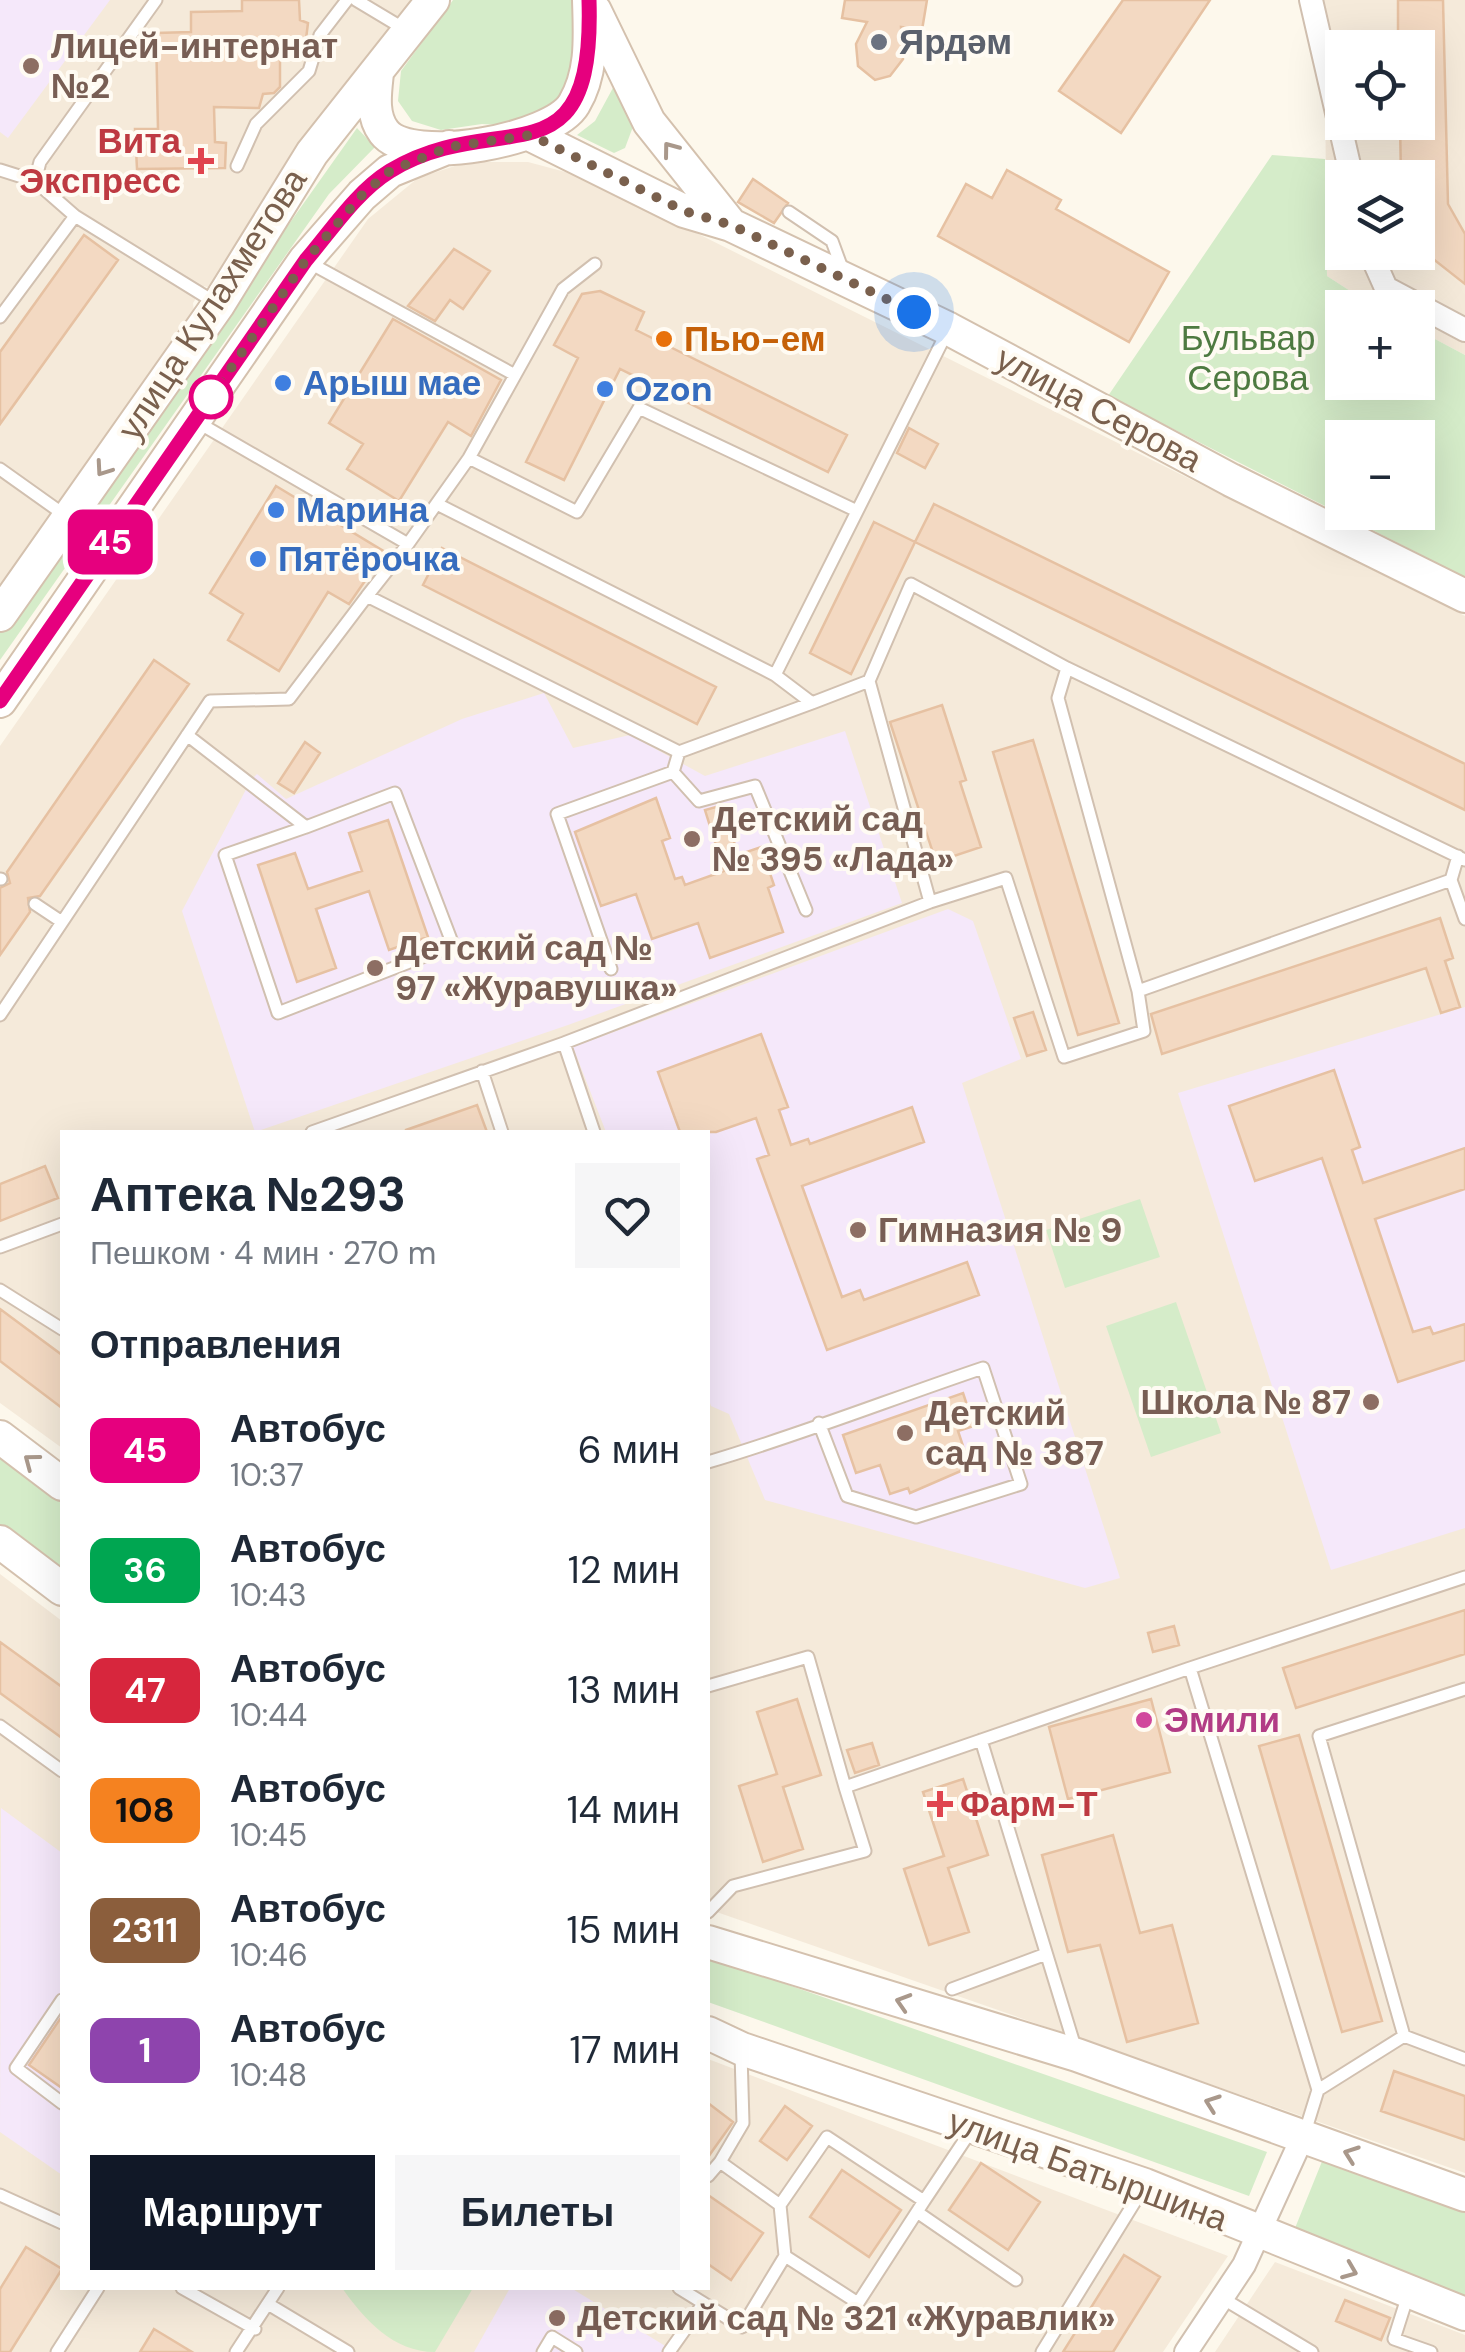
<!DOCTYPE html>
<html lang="ru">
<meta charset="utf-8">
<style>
body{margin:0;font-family:"DM Sans",sans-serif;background:#f6f6f7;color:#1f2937;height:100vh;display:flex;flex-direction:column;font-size:38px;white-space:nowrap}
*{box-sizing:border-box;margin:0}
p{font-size:32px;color:#747a83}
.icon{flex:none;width:55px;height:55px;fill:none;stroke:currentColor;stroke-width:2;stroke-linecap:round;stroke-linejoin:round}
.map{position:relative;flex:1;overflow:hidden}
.details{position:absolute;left:60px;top:1130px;width:650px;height:1160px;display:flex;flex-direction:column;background:#fff;border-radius:0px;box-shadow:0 10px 40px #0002}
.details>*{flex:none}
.badge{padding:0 20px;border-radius:15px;font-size:35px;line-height:65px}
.tools{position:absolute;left:1325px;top:30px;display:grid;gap:20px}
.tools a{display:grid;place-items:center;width:110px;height:110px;border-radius:0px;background:#fff;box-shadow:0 10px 40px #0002;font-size:50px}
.you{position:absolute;width:50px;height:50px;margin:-25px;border:8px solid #fff;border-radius:50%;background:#1a73e8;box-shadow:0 0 0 15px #1a73e833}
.map>.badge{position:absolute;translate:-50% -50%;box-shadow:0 0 0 5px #fff}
h2{padding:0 30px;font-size:38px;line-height:90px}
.round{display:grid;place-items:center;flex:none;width:105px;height:105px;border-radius:0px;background:#f6f6f7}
.summary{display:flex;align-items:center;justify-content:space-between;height:170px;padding:0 30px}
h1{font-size:48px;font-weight:700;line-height:75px}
.button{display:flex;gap:20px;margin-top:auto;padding:20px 30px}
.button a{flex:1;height:115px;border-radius:0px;background:#111827;color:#fff;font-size:40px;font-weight:700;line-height:115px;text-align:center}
.button a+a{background:#f6f6f7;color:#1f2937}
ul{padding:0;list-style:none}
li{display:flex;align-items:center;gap:30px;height:120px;padding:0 30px}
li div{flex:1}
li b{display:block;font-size:38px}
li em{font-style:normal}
li .badge{min-width:110px;font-weight:700;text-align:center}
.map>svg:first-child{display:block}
.residential{fill:#f5eada;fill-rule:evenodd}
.education{fill:#f5e8fa}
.green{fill:#d5ecc9;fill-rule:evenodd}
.building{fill:#f3d9c2;stroke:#e6c1a2;stroke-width:2.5}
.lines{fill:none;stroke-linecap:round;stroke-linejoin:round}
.lane-casing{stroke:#d1c0b0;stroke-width:15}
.street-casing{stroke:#d1c0b0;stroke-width:26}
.secondary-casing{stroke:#d4c1ae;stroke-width:36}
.lane{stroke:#fff;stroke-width:11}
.street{stroke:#fff;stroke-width:22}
.secondary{stroke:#fff;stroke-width:32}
.oneway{stroke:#a9988b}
.line-casing{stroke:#fff;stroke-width:22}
.line{stroke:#e6007e;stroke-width:15}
.walk{stroke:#7a604d;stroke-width:10;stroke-dasharray:0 18}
.worship-dot{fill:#6b7280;stroke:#fffbf3;stroke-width:4}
.education-dot{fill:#8d6e63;stroke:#fffbf3;stroke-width:4}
.health-dot{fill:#e0444e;stroke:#fffbf3;stroke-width:4}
.food-dot{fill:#e8710a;stroke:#fffbf3;stroke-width:4}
.shop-dot{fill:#3f7fe0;stroke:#fffbf3;stroke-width:4}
.stop-dot{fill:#fff;stroke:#e6007e;stroke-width:5}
.hotel-dot{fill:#d1479c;stroke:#fffbf3;stroke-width:4}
.labels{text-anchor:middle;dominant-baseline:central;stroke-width:8;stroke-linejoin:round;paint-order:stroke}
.worship-label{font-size:35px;font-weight:bold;fill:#5b616d;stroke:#fffbf3;text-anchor:start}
.education-label{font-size:35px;font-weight:bold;fill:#785e54;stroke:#fffbf3;text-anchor:start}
.health-label{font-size:35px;font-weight:bold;fill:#be3a42;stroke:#fffbf3;text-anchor:end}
.street-label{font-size:35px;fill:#7a604d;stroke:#fffbf3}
.park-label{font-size:35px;fill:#4e7a41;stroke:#fffbf3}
.food-label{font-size:35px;font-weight:bold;fill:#c56008;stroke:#fffbf3;text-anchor:start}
.shop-label{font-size:35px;font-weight:bold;fill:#366cbe;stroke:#fffbf3;text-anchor:start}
.hotel-label{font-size:35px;font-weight:bold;fill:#b23c85;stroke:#fffbf3;text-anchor:start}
</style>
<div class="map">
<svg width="1465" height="2352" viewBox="0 0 1465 2352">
<rect width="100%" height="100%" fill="#fdf8ec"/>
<!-- residential -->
<path class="residential" d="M0,0H423L210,288L204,286L193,303L194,312L0,586Z
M1324,0H1465V355L1418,330V308L1375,307L1327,276ZM1342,48H1418V122H1342ZM1342,178H1418V252H1342Z
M467,162H528L584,177L1465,616V2173L708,1909V1132H62V1448L0,1403V746L368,219L418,178Z
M0,1574L62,1621V2288H708V2059L1228,2256L1163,2352H0Z
M1275,2262L1465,2335V2352H1215Z"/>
<!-- education -->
<path class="education" d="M0,0H110L8,138L0,132Z
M544,693L573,748L630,735L705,776L845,731L902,903L568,1025L255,1132L182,911L251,780L257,774L286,799L462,719Z
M948,909L973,921L1021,1059L962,1083L1120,1578L1085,1588L765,1500L729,1414L711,1406L708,1397V1132H606L573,1047Z
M1465,1007V1528L1331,1570L1178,1093Z
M1,1808L62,1853V2175L0,2132Z
M510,2288H571L675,2352H474Z"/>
<!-- green -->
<path class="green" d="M453,0H571L580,30L565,101L519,126L482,124L441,130L412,121L398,101L401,71Z
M614,86L634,124L625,148L614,153L577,135L595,121Z
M357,128L375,147L329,194L0,660V632Z
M1272,155L1325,159L1327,276L1375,307L1342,308V382H1418V330L1465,355V577L1108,396ZM1342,438H1418V512H1342Z
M1140,1199L1160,1257L1065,1288L1046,1230Z
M1176,1302L1221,1433L1151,1457L1106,1326Z
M0,1450L62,1497V1571L0,1525Z
M708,1957L1267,2152L1249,2196L708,2002Z
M1323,2159L1465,2211V2298L1291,2238Z
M342,2288H473L435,2352C393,2352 365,2320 342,2288Z"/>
<!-- building -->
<path class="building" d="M242,0H299L300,20L308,23L304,55L280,54V87L274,93L263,94L259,108L214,107L215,142L226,143L225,168L137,169L135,129H158L156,33L191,32V12L242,11Z
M845,0H927L922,30L901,27L903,59L890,76L875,80L858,66L856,44L867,22L842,18Z
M1123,0H1210L1121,133L1059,91Z
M1398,0H1443L1448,204L1465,234V284L1418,247V178H1401L1400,122H1418V48H1398Z
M1007,170L1061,200L1056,209L1169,272L1129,342L938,236L966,184L992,198Z
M753,179L788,203L774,223L738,202Z
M84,235L118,260L0,424V352Z
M454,249L490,271L463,309L450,300L435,321L408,306Z
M600,291L644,312L636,330L847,435L828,472L620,369L564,480L526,462L578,358L554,345L582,294Z
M393,319L501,380L471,436L448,422L399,501L347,469L363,444L329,423Z
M909,428L938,444L925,468L897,453Z
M276,486L385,552L349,604L328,592L279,671L228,640L243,614L210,593Z
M934,504L1465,764V810L915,542Z
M874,522L915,542L851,674L810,653Z
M442,548L716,687L697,724L423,585Z
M154,660L189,684L40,896L28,898L30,912L0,955V888L10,883L7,872Z
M942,705L966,780L960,782L981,847L936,862L890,722Z
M1033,740L1119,1023L1078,1035L993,752Z
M305,742L320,753L294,793L278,783Z
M656,798L670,838L662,841L675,879L682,877L685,885L724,871L705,810L723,805L738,855L761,847L774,885L768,888L783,932L710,958L698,923L652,939L636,894L601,906L575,832Z
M388,820L428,937L389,950L369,891L316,909L336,968L297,982L258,865L295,853L308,889L362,871L349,833Z
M1440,918L1453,958L1445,961L1460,1007L1441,1013L1426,968L1162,1054L1151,1014Z
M1033,1012L1046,1050L1027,1056L1014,1018Z
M761,1034L788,1107L779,1110L791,1145L808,1139L810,1144L912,1107L924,1142L802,1186L842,1297L860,1290L864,1300L967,1262L979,1295L827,1350L757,1159L769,1155L756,1118L716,1132H680L658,1072Z
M1334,1070L1360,1147L1352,1150L1363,1183L1465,1148V1189L1375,1219L1413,1332L1430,1327L1433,1334L1465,1324V1360L1398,1382L1322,1158L1255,1181L1229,1106Z
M477,1105L487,1132H406V1130Z
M45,1166L58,1198L0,1221V1184Z
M0,1309L62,1355V1408L0,1361Z
M963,1393L974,1426L958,1431L970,1467L910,1493L908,1488L890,1494L880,1465L856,1473L843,1435Z
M1465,1610V1654L1296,1708L1283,1668Z
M1174,1626L1179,1645L1153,1652L1148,1633Z
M0,1642L62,1687V1738L0,1693Z
M797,1699L821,1775L783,1787L803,1849L763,1862L739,1786L777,1774L757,1712Z
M1151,1699L1170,1772L1068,1799L1049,1727Z
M1299,1735L1382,2021L1342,2032L1259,1746Z
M872,1743L879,1765L855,1773L847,1750Z
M963,1779L988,1855L948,1868L969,1932L929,1945L904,1869L944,1856L923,1792Z
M1113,1835L1140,1933L1172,1925L1198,2023L1127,2042L1100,1945L1068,1952L1042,1855Z
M62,2016V2088L29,2065Z
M1394,2071L1465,2096V2140L1381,2111Z
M708,2103L733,2122L708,2157Z
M785,2106L812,2126L787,2160L760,2141Z
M981,2163L1040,2202L1008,2250L949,2210Z
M842,2170L901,2210L869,2257L810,2217Z
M708,2195L763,2233L731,2280L708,2264Z
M26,2247L62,2269L10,2352H0V2289Z
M1124,2255L1160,2277L1113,2352H1063Z
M1345,2300L1390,2318L1381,2340L1336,2321Z
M154,2329L192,2352H140Z"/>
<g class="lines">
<defs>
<path id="lane" d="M356,0L406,30
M237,166L256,124L309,71L320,35L347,0
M0,170L35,181L75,216L216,303
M35,181L40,162L156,0
M789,212L832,241L843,271
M308,262L515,375
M0,317L75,216
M197,422L408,544L367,596L679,752L812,703
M469,458L577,512L639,408L857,511
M0,469L66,516
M437,504L775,675
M408,544L469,458L563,289L595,264
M869,681L812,703L775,675L947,332
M187,735L306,827L225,855L278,1013L453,945L395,793L306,827
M679,752L673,772L699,801L755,786L806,910
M0,879H1
M1451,880L1465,919
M930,902L1006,878L1064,1057L1144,1031L1138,991L1058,698L1067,668
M35,904L62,922
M611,969L557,814L673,772
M1138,991L1451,880L1458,856
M0,1015L210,701L289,699L367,596
M564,1043L594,1132
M482,1071L502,1132
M312,1132L564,1043L930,902L869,681L911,584L1067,668L1465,860
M0,1247L62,1224
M0,1290L62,1329
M708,1462C800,1435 891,1399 983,1368L1021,1484L916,1517L847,1496L819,1423
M708,1686L808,1657L845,1787
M1465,1689L1319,1736L1404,2036L1465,2059
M0,1726L62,1771
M981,1740L1075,2047
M708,1912L733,1886L865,1851L845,1787L1190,1668
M952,1989L1046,1954
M62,2000L16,2068L62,2103
M741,2053L743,2123L720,2162L780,2205L827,2137L924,2201L970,2132
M1318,2090L1190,1668L1465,1577
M1305,2132L1318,2090L1404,2036
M708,2176L720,2162
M0,2195L62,2223
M780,2205L785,2256
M917,2212L1016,2280
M182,2288L255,2329
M679,2288L742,2327L785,2256L858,2303L924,2201
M1408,2295L1394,2339L1431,2352
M1222,2298L1312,2352
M268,2304L348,2352
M57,2352L98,2288
M236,2352L278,2288
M543,2352L552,2337L576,2352
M669,2352L703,2304
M1042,2352L1142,2190"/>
<path id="street" d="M1311,0L1352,178
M1370,252L1386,288L1465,330
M1186,2352L1244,2265L1303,2136"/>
<path id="secondary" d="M595,11L649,122L731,225
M377,73C375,92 371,115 384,132C411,167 553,140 574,104C593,72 590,36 589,0
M531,135L684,211L731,225L949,329L1231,480L1465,596
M0,615L218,305L312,153L433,0
M0,701L305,260L362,195L390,171L449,147
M0,1437L62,1484
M0,1542L62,1589
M708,1942L1077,2055L1465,2195
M708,2033L742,2049L1145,2185L1465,2314"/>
</defs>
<!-- lane casing -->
<use href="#lane" class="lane-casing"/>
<!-- street casing -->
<use href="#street" class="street-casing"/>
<!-- secondary casing -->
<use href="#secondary" class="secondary-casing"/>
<!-- lane -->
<use href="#lane" class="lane"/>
<!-- street -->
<use href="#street" class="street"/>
<!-- secondary -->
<use href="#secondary" class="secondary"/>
</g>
<!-- one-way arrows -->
<defs><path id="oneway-chevron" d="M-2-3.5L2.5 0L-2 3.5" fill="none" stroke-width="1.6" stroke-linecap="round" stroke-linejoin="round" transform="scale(2.5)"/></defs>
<g class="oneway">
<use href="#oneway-chevron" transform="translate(670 149) rotate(-127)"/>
<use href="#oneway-chevron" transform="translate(103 469) rotate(125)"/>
<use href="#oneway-chevron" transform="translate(31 1461) rotate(-143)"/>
<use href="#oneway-chevron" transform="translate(903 2002) rotate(-163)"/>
<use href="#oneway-chevron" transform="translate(1212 2103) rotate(-160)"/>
<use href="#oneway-chevron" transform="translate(1351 2154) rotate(-160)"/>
<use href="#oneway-chevron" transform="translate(1350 2271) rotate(22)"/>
</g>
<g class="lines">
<defs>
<path id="line" d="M0,701L306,260C331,231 356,192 390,171C499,105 595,190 589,0"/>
</defs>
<!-- line casing -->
<use href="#line" class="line-casing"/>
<!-- line -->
<use href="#line" class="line"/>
<!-- walk -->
<path class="walk" d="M211,397L306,260L362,195L390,171L449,147L531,135L684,211L731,225L914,312"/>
</g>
<!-- markers -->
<circle class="worship-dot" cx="879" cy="42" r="10"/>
<g class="education-dot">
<circle cx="31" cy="66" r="10"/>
<circle cx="692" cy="839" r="10"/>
<circle cx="375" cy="968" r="10"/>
<circle cx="858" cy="1230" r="10"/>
<circle cx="1371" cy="1402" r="10"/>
<circle cx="905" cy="1433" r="10"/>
<circle cx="557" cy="2318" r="10"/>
</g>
<g class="health-dot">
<path d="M196 146h10v10h10v10h-10v10h-10v-10h-10v-10h10z"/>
<path d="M935 1789h10v10h10v10h-10v10h-10v-10h-10v-10h10z"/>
</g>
<circle class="food-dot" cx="664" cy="339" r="10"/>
<g class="shop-dot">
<circle cx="283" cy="383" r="10"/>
<circle cx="605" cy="389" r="10"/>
<circle cx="276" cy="510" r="10"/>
<circle cx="258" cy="559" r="10"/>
</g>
<circle class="stop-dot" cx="211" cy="397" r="20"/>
<circle class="hotel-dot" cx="1144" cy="1720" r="10"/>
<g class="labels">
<!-- worship labels -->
<g class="worship-label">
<text x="899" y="42">Ярдәм</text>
</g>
<!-- education labels -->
<g class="education-label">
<text x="51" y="46">Лицей-интернат<tspan x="51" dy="40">№2</tspan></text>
<text x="712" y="819">Детский сад<tspan x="712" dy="40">№ 395 «Лада»</tspan></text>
<text x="395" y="948">Детский сад №<tspan x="395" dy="40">97 «Журавушка»</tspan></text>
<text x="878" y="1230">Гимназия № 9</text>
<text x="1351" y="1402" text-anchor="end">Школа № 87</text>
<text x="925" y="1413">Детский<tspan x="925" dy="40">сад № 387</tspan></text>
<text x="577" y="2318">Детский сад № 321 «Журавлик»</text>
</g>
<!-- health labels -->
<g class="health-label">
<text x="181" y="141">Вита<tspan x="181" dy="40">Экспресс</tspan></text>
<text x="960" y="1804" text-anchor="start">Фарм-Т</text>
</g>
<!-- street labels -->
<g class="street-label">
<text transform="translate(212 304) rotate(-57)">улица Кулахметова</text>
<text transform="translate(1099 409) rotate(28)">улица Серова</text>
<text transform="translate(1088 2170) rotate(20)">улица Батыршина</text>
</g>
<!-- park labels -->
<g class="park-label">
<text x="1248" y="338">Бульвар<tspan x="1248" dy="40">Серова</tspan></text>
</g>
<!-- food labels -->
<g class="food-label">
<text x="684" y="339">Пью-ем</text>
</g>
<!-- shop labels -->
<g class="shop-label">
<text x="303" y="383">Арыш мае</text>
<text x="625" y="389">Ozon</text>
<text x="296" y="510">Марина</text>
<text x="278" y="559">Пятёрочка</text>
</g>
<!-- hotel labels -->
<g class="hotel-label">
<text x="1164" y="1720">Эмили</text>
</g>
</g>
</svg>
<div class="tools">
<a><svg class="icon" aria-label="locate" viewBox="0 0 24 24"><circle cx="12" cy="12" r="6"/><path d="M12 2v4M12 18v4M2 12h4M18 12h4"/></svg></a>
<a><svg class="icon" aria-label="layers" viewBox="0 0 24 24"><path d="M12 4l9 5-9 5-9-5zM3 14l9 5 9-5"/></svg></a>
<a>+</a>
<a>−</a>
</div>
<div class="you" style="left:914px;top:312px"></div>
<b class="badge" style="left:110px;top:542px;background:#e6007e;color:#fff">45</b>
<section class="details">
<div class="summary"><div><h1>Аптека №293</h1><p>Пешком · 4 мин · 270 m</p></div><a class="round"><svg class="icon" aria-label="heart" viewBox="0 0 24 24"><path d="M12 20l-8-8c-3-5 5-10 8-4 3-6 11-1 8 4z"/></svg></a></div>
<h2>Отправления</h2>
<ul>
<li><span class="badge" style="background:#e6007e;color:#fff">45</span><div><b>Автобус</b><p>10:37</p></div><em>6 мин</em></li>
<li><span class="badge" style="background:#00a651;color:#fff">36</span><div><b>Автобус</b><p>10:43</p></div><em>12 мин</em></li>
<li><span class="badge" style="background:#d7263d;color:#fff">47</span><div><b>Автобус</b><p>10:44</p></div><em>13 мин</em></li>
<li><span class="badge" style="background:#f58220;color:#111">108</span><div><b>Автобус</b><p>10:45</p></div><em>14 мин</em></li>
<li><span class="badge" style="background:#8b5e3c;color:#fff">2311</span><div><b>Автобус</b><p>10:46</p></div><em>15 мин</em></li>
<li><span class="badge" style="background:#8e44ad;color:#fff">1</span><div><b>Автобус</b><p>10:48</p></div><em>17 мин</em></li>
</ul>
<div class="button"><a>Маршрут</a><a>Билеты</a></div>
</section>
</div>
